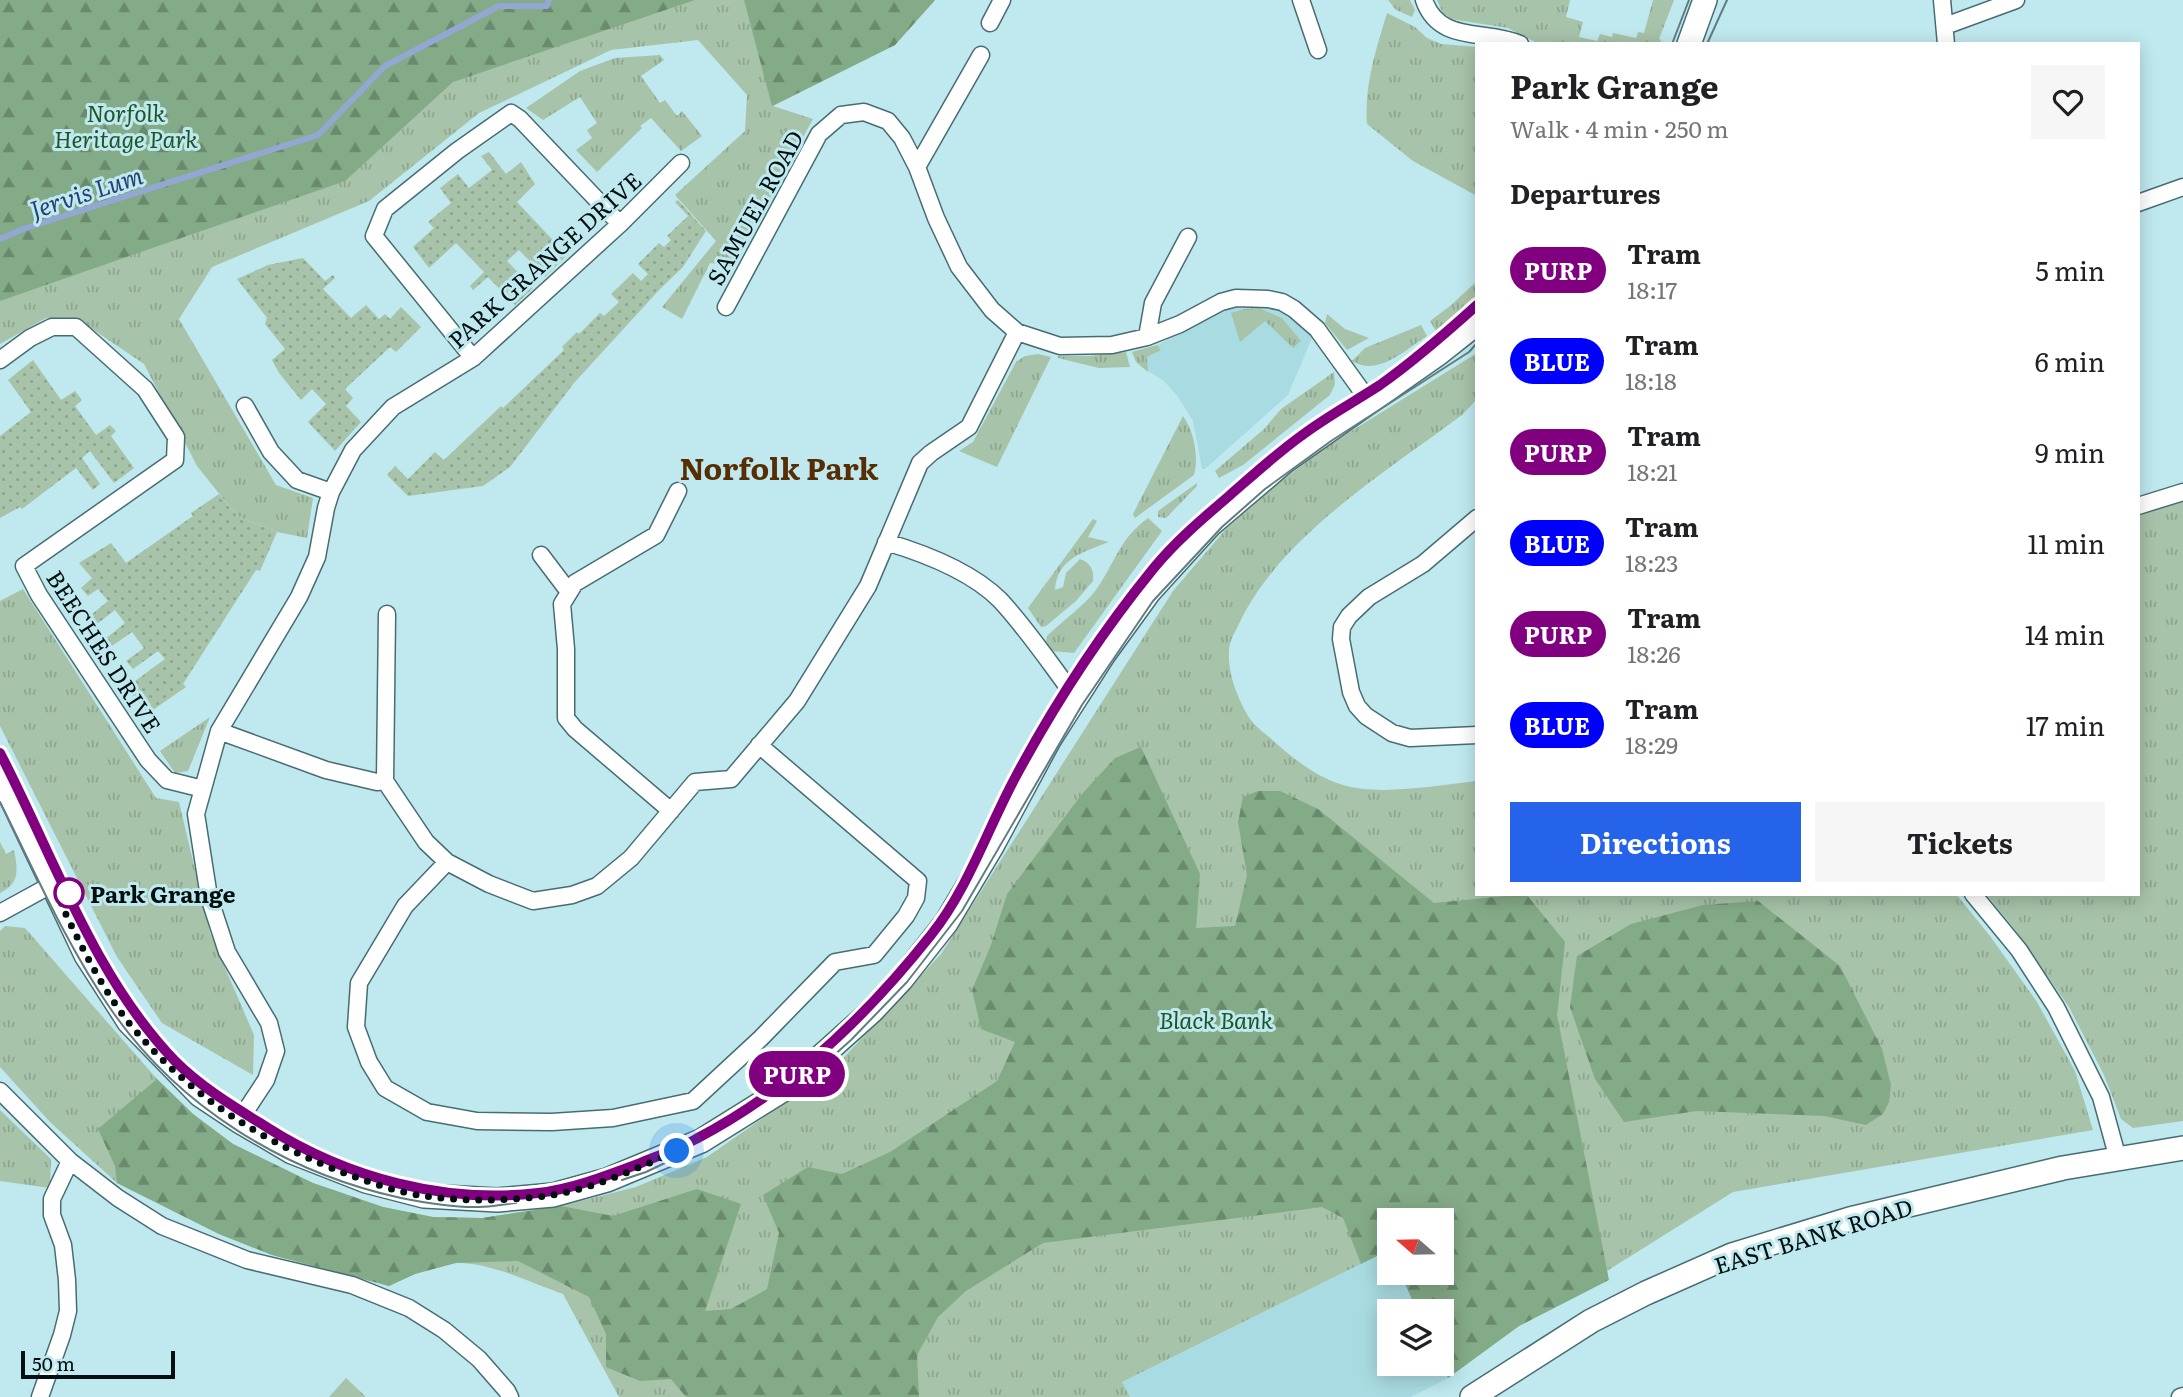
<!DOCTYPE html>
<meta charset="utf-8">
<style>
body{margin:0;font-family:Literata,serif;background:#f6f6f6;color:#202124;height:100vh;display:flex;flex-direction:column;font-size:26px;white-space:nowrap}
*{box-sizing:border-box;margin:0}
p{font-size:23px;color:#757577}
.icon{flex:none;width:38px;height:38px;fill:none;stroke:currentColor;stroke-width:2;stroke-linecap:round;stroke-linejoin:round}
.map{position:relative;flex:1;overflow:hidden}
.side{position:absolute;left:1475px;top:42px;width:665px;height:854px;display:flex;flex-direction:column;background:#fff;border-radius:0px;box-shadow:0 4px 18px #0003}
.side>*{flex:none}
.badge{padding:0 14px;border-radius:23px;font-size:24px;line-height:46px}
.needle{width:46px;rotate:290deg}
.buttons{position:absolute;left:1377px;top:1208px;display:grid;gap:14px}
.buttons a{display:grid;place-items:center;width:77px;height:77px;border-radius:0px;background:#fff;box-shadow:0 4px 18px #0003;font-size:35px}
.scale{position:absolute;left:21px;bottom:18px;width:154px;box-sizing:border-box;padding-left:7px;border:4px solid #020f11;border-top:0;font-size:19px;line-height:24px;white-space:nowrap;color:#020f11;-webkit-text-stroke:5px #bfe9ee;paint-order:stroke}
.you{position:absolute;width:35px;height:35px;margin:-18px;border:5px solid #fff;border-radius:50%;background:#1a73e8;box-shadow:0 0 0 10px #1a73e833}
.map>.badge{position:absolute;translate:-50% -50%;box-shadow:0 0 0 4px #fff}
h2{padding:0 35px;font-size:26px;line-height:63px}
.round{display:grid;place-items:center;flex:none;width:74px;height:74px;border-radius:0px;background:#f6f6f6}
.headline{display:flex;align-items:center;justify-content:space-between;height:119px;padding:0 35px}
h1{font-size:33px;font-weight:700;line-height:52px}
.primary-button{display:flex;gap:14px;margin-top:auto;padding:14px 35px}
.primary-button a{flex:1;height:80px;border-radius:0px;background:#2563eb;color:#fff;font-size:28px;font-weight:700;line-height:80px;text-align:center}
.primary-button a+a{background:#f6f6f6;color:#202124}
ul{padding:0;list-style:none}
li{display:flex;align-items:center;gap:21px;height:91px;padding:0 35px}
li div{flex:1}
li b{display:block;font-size:26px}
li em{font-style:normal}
li .badge{min-width:77px;font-weight:700;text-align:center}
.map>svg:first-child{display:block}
.built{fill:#a9dce2}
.grass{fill:url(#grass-tufts)}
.forest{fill:url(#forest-firs)}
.garden{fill:url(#garden-dots)}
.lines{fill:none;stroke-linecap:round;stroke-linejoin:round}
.stream{stroke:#92a7d2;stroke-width:6}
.street-casing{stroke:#476d72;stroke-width:19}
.secondary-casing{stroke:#476d72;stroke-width:26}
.street{stroke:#fff;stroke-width:16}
.secondary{stroke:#fff;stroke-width:23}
.tram{stroke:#617d80;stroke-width:2}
.line-casing{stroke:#fff;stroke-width:16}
.line{stroke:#800080;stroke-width:10}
.walk{stroke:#020f11;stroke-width:7;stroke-dasharray:0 12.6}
.stop-dot{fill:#fff;stroke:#800080;stroke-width:3.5}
.labels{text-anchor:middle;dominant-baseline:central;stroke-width:6;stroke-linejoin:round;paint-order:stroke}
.park-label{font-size:23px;font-style:italic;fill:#1c5627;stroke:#bfe9ee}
.street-label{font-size:23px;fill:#020f11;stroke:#bfe9ee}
.stop-label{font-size:23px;font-weight:bold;fill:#020f11;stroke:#bfe9ee;text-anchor:start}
.water-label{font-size:24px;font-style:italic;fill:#283f75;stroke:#bfe9ee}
.district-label{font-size:30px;font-weight:bold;fill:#572d03;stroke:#bfe9ee}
</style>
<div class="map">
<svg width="2183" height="1397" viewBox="0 0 2183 1397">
<defs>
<pattern id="grass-tufts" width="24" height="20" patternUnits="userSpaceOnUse" patternTransform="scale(1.75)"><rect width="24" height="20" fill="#a7c3a9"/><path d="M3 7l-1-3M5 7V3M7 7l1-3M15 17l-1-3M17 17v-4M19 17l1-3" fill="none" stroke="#8ea690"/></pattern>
<pattern id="forest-firs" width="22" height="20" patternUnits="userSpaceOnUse" patternTransform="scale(1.75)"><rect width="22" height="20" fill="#84ab87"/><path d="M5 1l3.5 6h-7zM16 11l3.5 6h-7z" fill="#6a8a6d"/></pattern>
<pattern id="garden-dots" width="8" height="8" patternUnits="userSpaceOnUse" patternTransform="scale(1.75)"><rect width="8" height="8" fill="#a7c3a9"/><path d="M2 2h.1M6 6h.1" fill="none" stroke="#8ea690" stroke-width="1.8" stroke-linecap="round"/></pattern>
</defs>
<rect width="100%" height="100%" fill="#bfe9ee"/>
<!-- built -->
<path class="built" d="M1241,302L1283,308L1303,326L1312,338L1288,395L1205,469H1202L1193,421L1178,397L1164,381L1140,366L1132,352L1157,345L1193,327L1213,313Z
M1389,1250L1390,1272H1400L1417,1311H1390V1363H1441L1448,1378L1411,1397H1130L1122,1382Z"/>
<!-- grass -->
<path class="grass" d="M0,0H935L895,45L773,106L813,119L733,266L710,263L682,319L662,307L716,241L675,195L745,131L747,95L698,40L611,50L479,113L369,201L212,267L179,319L276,485L313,498L307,538L277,532L237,516L197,466L144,364L76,318H46L0,344Z
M1388,0H1410L1415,10L1412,17L1396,10Z
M1437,0H1570L1566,17L1583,22L1579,37L1597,41L1600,34L1612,37L1613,33L1636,38L1638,32L1644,33L1653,0H1674L1659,39L1661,40L1660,44H1539L1508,28L1451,19L1442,12Z
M1387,13L1415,27L1427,38L1441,44L1477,47V196L1413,161L1367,124C1364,85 1376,50 1387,13Z
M660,55L664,60L641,76L660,103L665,100L677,116L682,111L702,136L681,151L651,118L640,126L642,128L597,172L576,150L592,138L587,130L597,123L580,97L543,120L526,108L580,71L615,58Z
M1477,281V297L1436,331L1430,321L1450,306Z
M1259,308L1282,318L1301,341L1293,348L1265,321L1240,342L1231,313L1244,309Z
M1327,314L1345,329L1369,338L1347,350L1325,323Z
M1421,325L1427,336C1405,350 1378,377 1352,361L1365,348Z
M1157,345L1161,350L1147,357L1148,372L1136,362L1132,352Z
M1126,352L1130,367L1099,368L1058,358V356H1089Z
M1477,353V399L1462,415C1387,471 1279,537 1239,624C1236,630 1232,637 1230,643C1225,668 1237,698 1250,719C1255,726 1263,732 1269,737C1289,755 1314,776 1340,784C1377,797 1438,785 1477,781V894H1956L1990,936L2037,1002L2075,1071L2093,1130L1733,1192L1519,1326L1448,1378L1441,1363L1442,1311H1417L1400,1272H1442V1220H1390L1389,1250L1122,1382L1130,1397H619L563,1294C532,1283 489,1262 457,1263C434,1264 410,1276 389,1286L272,1255L219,1234L117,1183L50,1122L0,1067V931L5,926L25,928L157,1079L193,1114L233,1144L313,1183L383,1207L433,1217L482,1218L561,1206L636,1187L707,1157L832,1070L941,954L1173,591L1226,529L1276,485L1329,445Z
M1038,354L1051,357L997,467L959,451L973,442L1016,362L1025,356Z
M1334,372L1335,384L1330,395L1243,465L1219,478L1215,471L1264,429L1281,409Z
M1183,416C1194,431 1199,457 1194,475L1135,518L1133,514Z
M1197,483V486L1166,518L1158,517V511Z
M2183,499V1121L2133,1128L2121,1119L2104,1075L2069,1007L2016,931L1986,894H2138L2139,515Z
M1148,518L1162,531L1074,653L1052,651L1046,641L1047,636C1062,621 1083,607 1096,590C1115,563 1119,539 1148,518Z
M1093,519L1097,521L1088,537L1109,542C1084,552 1057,558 1055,590L1063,587L1066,573L1080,559C1091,563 1094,570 1093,581L1076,601L1046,626L1041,627L1028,608Z
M23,589L156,798L179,802L210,933L254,1035L253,1075L162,1023L117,957L0,726V601Z
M210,717L188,771L175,773L160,751Z
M0,842L6,854L14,850C18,870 20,883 0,893Z
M0,1110L51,1159L50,1188L0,1181Z
M346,1378L366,1397H329Z"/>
<!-- forest -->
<path class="forest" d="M0,0H695L453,82L345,181L0,301Z
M744,0H935L895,45L772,106Z
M1141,747L1200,874L1196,928L1235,926L1247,875L1238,822L1243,797L1258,791H1280L1318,809L1434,903L1526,894L1565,942L1557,1015L1609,1280L1519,1326L1448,1378L1441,1363L1442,1311H1417L1400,1272H1442V1220H1390L1389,1250L1361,1264L1343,1218L1322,1207L1043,1243L966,1291L938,1317L917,1355L919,1397H686L671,1379L640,1381L606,1367V1334L589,1297L518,1261L456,1263L415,1274L389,1286L272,1255L219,1234L117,1183L115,1166L98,1129L157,1079L193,1114L233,1144L313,1183L383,1207L433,1217L482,1218L561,1206L613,1216L697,1189L741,1204L705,1311L731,1309L767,1289L779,1233L763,1195L808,1167L842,1174L890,1152L997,1081L1015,1042L981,1029L972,990L991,945L1007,894L1082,794L1115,758Z
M1758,901L1840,966L1882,1049L1891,1085L1889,1102L1883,1114L1866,1125L1824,1116L1697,1111L1624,1122L1595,1079L1570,1007L1577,956L1631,924L1703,905Z"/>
<!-- garden -->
<path class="garden" d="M489,152L506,174L521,162L535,184L517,202L567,255L545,277L519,250L507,261L533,288L515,305L488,277L473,290L470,286L484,272L456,243L429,268L413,247L434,228L428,222L451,203L440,188L458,174L469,188L492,170L481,156Z
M678,200L706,231L683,267L660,289L574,383L510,467L483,486L408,496L387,475L395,466L408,479L435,452L444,460L501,406L503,408L564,350L562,347L577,332L579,334L600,313L604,316L619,302L611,294L633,273L641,281L648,274L638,264L659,243L664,247L671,240L667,236L688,216L675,202Z
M303,258L325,281L333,275L335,278L323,289L351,318L366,305L379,319L385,314L390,319L401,307L421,327L396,352L390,347L345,389L353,398L346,406L361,422L335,451L308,422L326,404L312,389L301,400L279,373L272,360L285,349L265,324L267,318L237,279L268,265Z
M33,360L61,400L75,391L82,400L75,406L96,435L110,425L116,431L111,436L134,468L114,483L90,451L82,458L100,484L93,490L76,468L22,509L20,507L0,518V436L31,412L8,380Z
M219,494L237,516L277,532L260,571L256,570L183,684L186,687L147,714L127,687L165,659L158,651L133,669L126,661L144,648L132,632L109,648L104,640L125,623L115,610L93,627L86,619L108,601L98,589L88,596L81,588L92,578L79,563L111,543L126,563L193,516L191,513Z"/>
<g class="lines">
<!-- stream -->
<path class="stream" d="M0,239L23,229L318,135L385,66L499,6H547L549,0"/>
<defs>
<path id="street" d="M1301,0L1318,50
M1424,0C1439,44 1485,29 1520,44
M1942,0L1946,44
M990,23L1002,0
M1945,26L2016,0
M917,167L981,55
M2138,203L2183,187
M726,307L819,134L841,115L864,112L888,121L902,138L917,167L936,218L959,267L992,310L1017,332L1060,346L1112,345L1147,337L1180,324L1221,302L1236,298L1268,299L1282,302L1294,309L1317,329L1369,401
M1147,337L1153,303L1188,237
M473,358L374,236L385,209L457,151L511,113L520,119L620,224
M0,360L30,338L52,327H76L145,389L176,437L175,460L24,566L39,595L148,760L167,780L203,789
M245,406L271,452L297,480L331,492
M2138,506L2183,492
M1477,518L1423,564L1369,597L1349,616L1342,627L1341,639L1351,692L1357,706L1366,716L1392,733L1410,738L1477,735
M886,542C923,553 972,572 1000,600C1028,630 1051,665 1076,698
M541,555L569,592
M219,731L326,770L377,782L385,781L426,842L447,862L489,884L533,901L572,895L597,886L631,858L695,782L731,779L797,701L868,586L920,463L931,453L969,427L1017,332
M385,781L387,614
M671,811L575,729L566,718V649L562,604L575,583L656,535L678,491
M447,862L405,906L359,983L356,1027L369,1062L385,1088L427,1112L477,1121L552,1122L613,1118L693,1101L761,1038L835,962L874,955L906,916L916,898L918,881L759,745
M1973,894L2019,950L2056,1007L2101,1097L2118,1159
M0,913L51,885
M0,1091L70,1161L118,1198L162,1226L247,1260L352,1285L409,1308L444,1330L479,1359L507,1391L510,1397
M239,1121L266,1080L276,1051L269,1023L227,952L209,897L196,814L219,731L299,597L317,557L326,508L331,492L353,450L393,407L473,358L620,224L681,163
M40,1397L62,1335L68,1311L67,1280L63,1245L52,1215V1199L70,1161
M2180,1397L2183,1396"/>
<path id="secondary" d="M1689,44L1705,0
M0,774L86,955L129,1022L200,1095L239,1121L292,1152L366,1181L424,1196L497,1200L553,1195L607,1180L701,1141L786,1088L872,1011L901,980L946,923L992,846L1049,740L1104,654L1149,592L1210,525L1285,461L1439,353L1477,323
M1472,1397L1591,1321L1646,1293L1732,1255L1850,1219L2063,1168L2183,1148"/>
</defs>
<!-- street casing -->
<use href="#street" class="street-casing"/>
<!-- secondary casing -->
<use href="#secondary" class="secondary-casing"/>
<!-- street -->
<use href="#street" class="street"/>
<!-- secondary -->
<use href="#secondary" class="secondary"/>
<!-- tram -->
<path class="tram" d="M1672,44L1689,0
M1707,44L1727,0
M0,753C52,854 95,979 175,1061C202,1088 236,1108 268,1128C347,1178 445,1204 538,1193C572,1189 606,1176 638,1164C657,1156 678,1149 696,1139C789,1091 867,1017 931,935C968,888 987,830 1015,778C1053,705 1101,633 1153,569C1176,542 1202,519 1229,496C1252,476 1276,455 1301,436C1326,417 1354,402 1380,385C1414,361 1446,333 1477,305
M0,802C35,872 66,944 110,1008C177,1106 285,1173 401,1198C426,1203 453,1208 479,1207C492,1207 504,1204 516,1203
M832,1057L851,1040L907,982L962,911L1082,705L1153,601L1222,527L1265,489L1331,441L1469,352L1477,343
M622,1180L646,1172L667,1162"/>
</g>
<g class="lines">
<defs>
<path id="line" d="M0,753C53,855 94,977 175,1061C202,1088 236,1108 268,1128C347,1178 445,1204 538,1193C572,1189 606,1176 638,1164C657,1156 678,1149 696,1139C789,1091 866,1017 931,935C968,889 987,830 1015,778C1054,705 1101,633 1153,569C1175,542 1202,519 1229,496C1252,476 1276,454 1301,436C1326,417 1354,402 1380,385C1414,361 1446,333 1477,305"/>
</defs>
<!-- line casing -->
<use href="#line" class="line-casing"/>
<!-- line -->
<use href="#line" class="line"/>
<!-- walk -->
<path class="walk" d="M69,893L61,904C80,944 101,987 129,1023C186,1092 252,1136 334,1169C363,1180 394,1192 425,1196C466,1202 511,1201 552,1195C596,1188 637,1168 677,1151"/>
</g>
<!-- markers -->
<circle class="stop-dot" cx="69" cy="893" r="14"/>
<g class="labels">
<!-- park labels -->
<g class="park-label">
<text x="126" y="112">Norfolk<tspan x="126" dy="26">Heritage Park</tspan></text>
<text x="1216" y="1019">Black Bank</text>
</g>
<!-- street labels -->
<g class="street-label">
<text transform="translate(754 207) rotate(-61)">SAMUEL ROAD</text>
<text transform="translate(544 259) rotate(-42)">PARK GRANGE DRIVE</text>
<text transform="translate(105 651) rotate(57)">BEECHES DRIVE</text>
<text transform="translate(1813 1235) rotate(-17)">EAST BANK ROAD</text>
</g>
<!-- stop labels -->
<g class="stop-label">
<text x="90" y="893">Park Grange</text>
</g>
<!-- water labels -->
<g class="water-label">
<text transform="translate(86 191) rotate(-18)">Jervis Lum</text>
</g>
<!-- district labels -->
<g class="district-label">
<text x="779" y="467">Norfolk Park</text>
</g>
</g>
</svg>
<div class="buttons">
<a><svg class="needle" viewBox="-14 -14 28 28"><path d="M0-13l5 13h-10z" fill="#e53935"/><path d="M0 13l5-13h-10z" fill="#757577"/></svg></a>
<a><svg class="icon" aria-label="layers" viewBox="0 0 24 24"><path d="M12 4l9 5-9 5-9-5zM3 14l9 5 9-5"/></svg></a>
</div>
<div class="scale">50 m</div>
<div class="you" style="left:677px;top:1151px"></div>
<b class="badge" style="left:797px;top:1074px;background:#800080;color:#fff">PURP</b>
<section class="side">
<div class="headline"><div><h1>Park Grange</h1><p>Walk · 4 min · 250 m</p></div><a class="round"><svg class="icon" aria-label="heart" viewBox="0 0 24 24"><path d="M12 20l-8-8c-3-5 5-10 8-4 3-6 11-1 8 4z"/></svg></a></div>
<h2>Departures</h2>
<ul>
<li><span class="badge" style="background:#800080;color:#fff">PURP</span><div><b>Tram</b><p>18:17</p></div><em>5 min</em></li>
<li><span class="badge" style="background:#00f;color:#fff">BLUE</span><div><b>Tram</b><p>18:18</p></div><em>6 min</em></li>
<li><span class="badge" style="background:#800080;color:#fff">PURP</span><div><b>Tram</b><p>18:21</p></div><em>9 min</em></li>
<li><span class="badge" style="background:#00f;color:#fff">BLUE</span><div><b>Tram</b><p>18:23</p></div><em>11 min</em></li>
<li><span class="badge" style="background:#800080;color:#fff">PURP</span><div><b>Tram</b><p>18:26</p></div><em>14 min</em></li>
<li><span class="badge" style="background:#00f;color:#fff">BLUE</span><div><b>Tram</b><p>18:29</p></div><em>17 min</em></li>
</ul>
<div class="primary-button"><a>Directions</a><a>Tickets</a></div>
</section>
</div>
